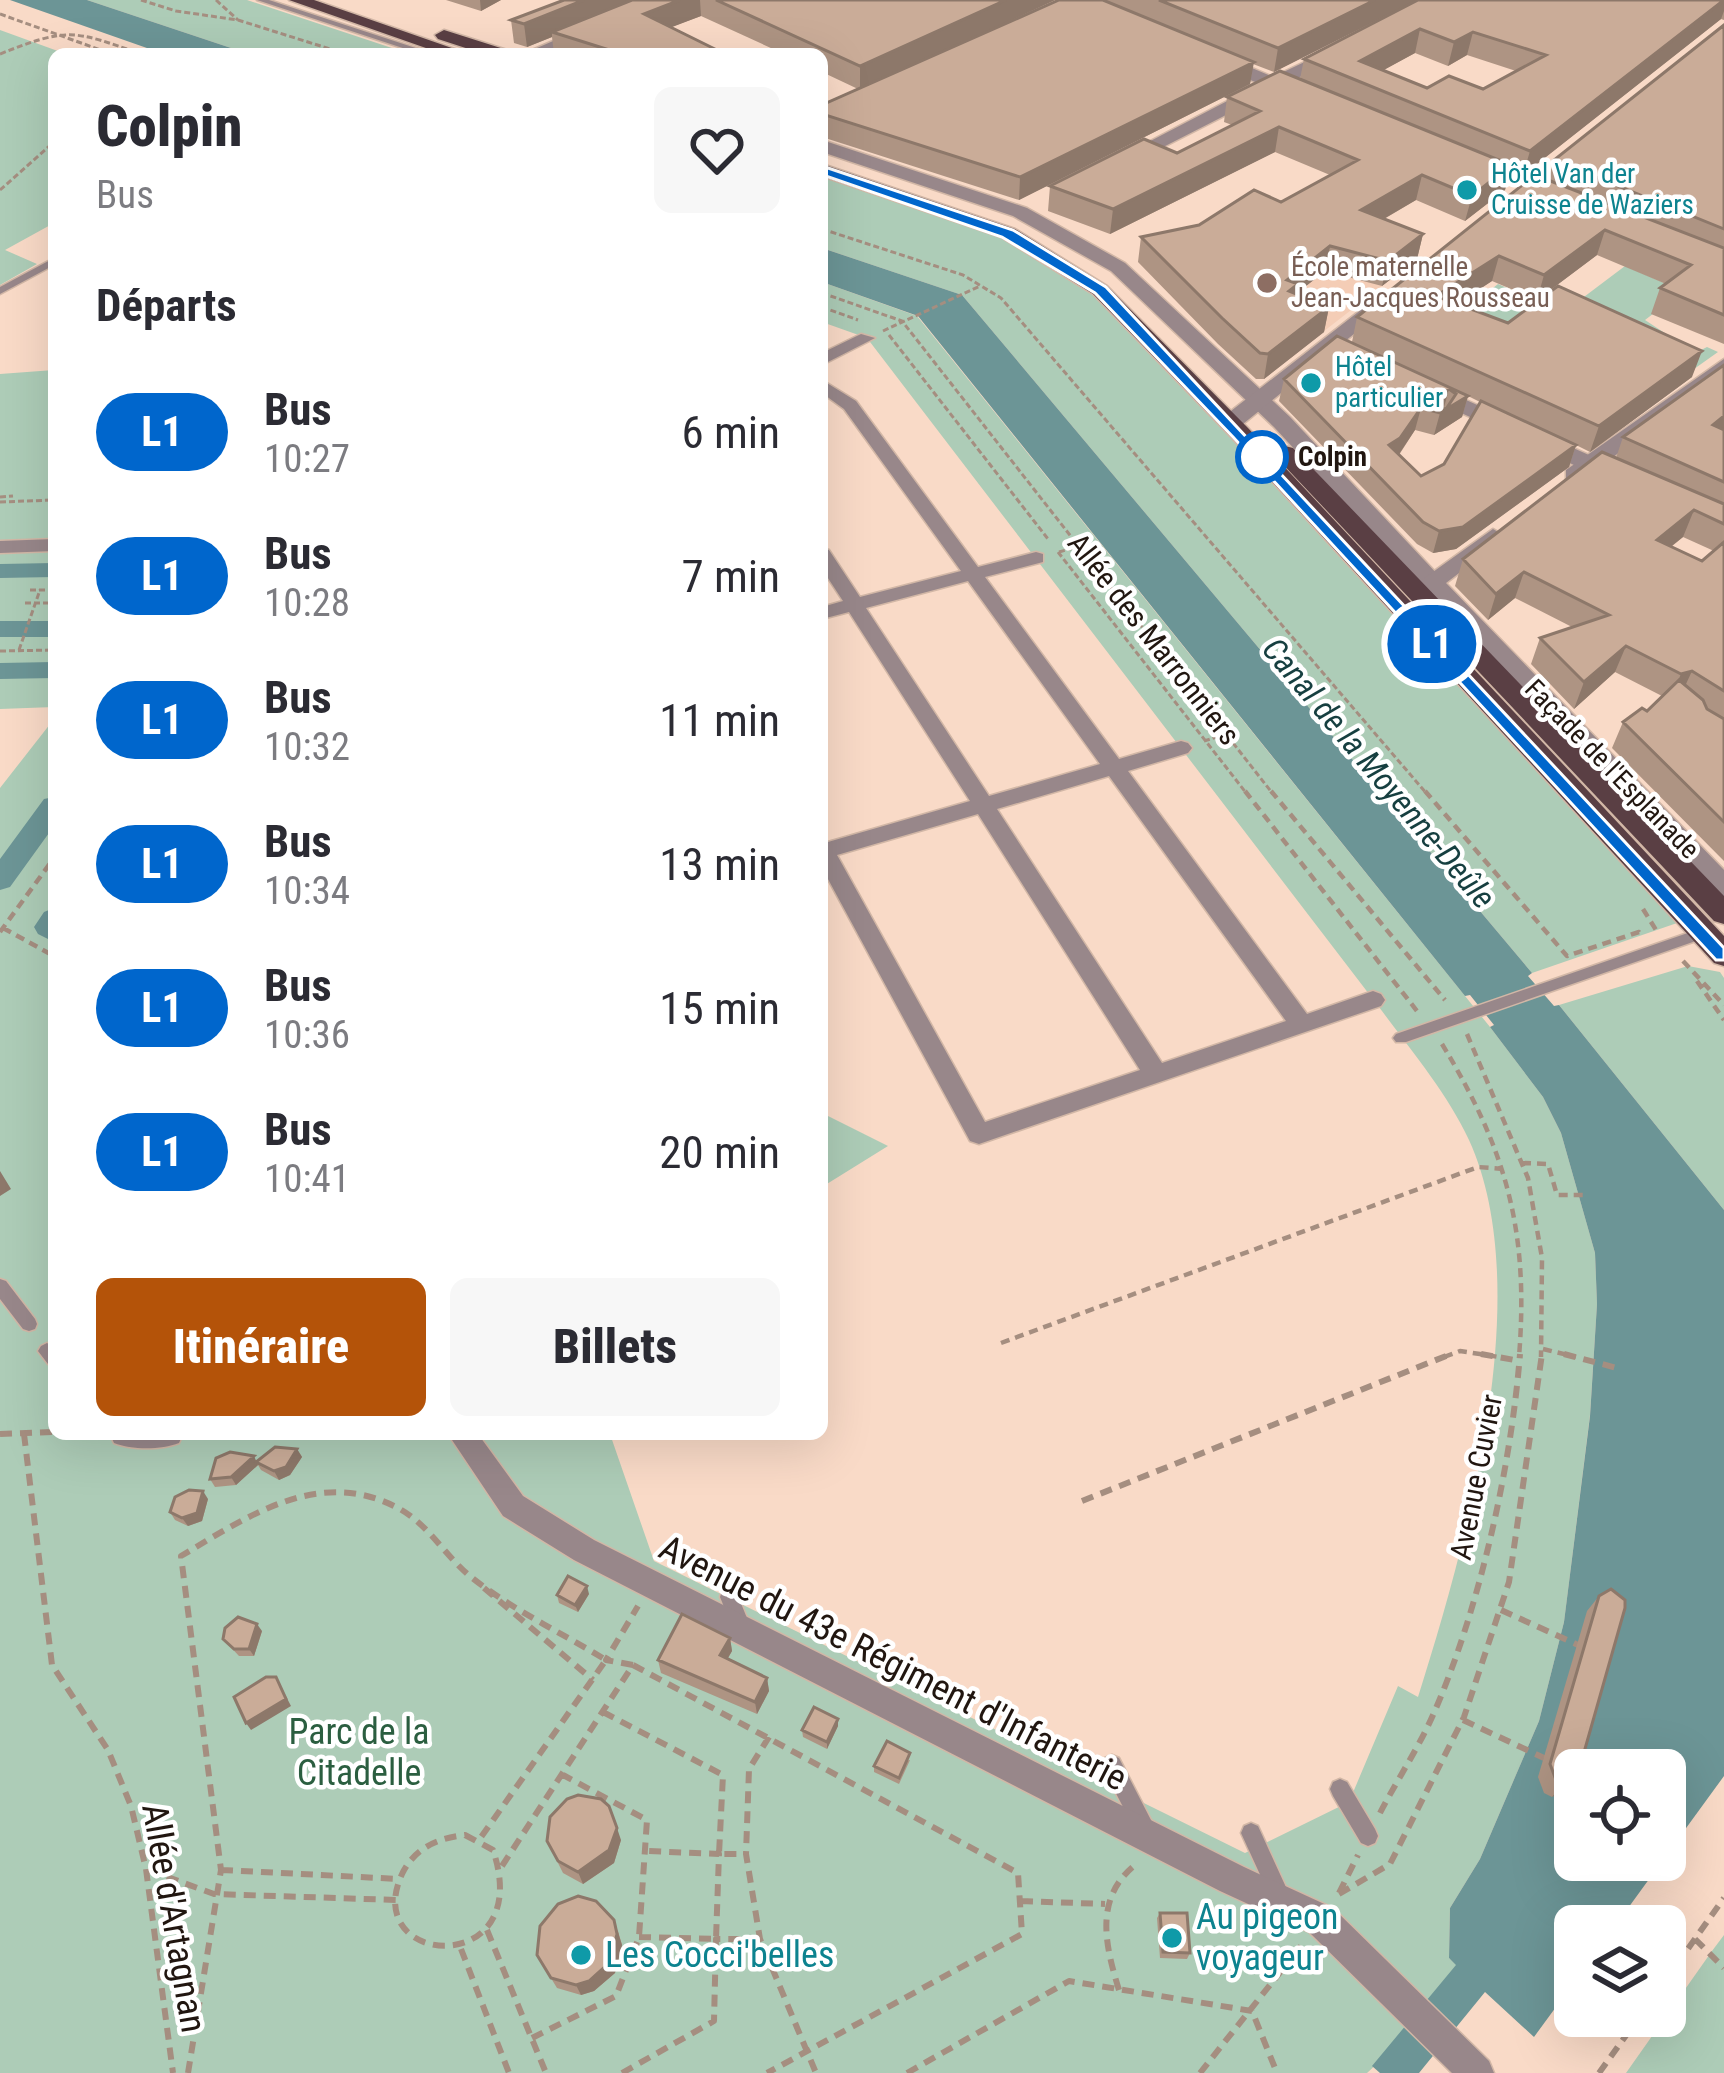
<!DOCTYPE html>
<html lang="fr">
<meta charset="utf-8">
<style>
body{margin:0;font-family:"Roboto Condensed",sans-serif;background:#f7f7f7;color:#2b2b33;height:100vh;display:flex;flex-direction:column;font-size:45px;white-space:nowrap}
*{box-sizing:border-box;margin:0}
p{font-size:39px;color:#7c7c81}
.icon{flex:none;width:66px;height:66px;fill:none;stroke:currentColor;stroke-width:2;stroke-linecap:round;stroke-linejoin:round}
.map{position:relative;flex:1;overflow:hidden}
.side{position:absolute;left:48px;top:48px;width:780px;height:1392px;display:flex;flex-direction:column;background:#fff;border-radius:18px;box-shadow:0 12px 48px #0002}
.side>*{flex:none}
.badge{padding:0 24px;border-radius:39px;font-size:42px;line-height:78px}
.tools{position:absolute;left:1554px;top:1749px;display:grid;gap:24px}
.tools a{display:grid;place-items:center;width:132px;height:132px;border-radius:18px;background:#fff;box-shadow:0 12px 48px #0002;font-size:60px}
.map>.badge{position:absolute;translate:-50% -50%;box-shadow:0 0 0 6px #fff}
h2{padding:0 48px;font-size:45px;line-height:108px}
.round{display:grid;place-items:center;flex:none;width:126px;height:126px;border-radius:18px;background:#f7f7f7}
.overview{display:flex;align-items:center;justify-content:space-between;height:204px;padding:0 48px}
h1{font-size:57px;font-weight:800;line-height:90px}
.action{display:flex;gap:24px;margin-top:auto;padding:24px 48px}
.action a{flex:1;height:138px;border-radius:18px;background:#b45309;color:#fff;font-size:48px;font-weight:800;line-height:138px;text-align:center}
.action a+a{background:#f7f7f7;color:#2b2b33}
ul{padding:0;list-style:none}
li{display:flex;align-items:center;gap:36px;height:144px;padding:0 48px}
li div{flex:1}
li b{display:block;font-size:45px}
li em{font-style:normal}
li .badge{min-width:132px;font-weight:700;text-align:center}
.map>svg:first-child{display:block}
.built{fill:#f4cdb6}
.green{fill:#adccb7}
.water{fill:#6c9596}
.lines{fill:none;stroke-linecap:round;stroke-linejoin:round}
.canal{fill:#6c9596;fill-rule:evenodd}
.service-casing{stroke:#d2b7a6;stroke-width:3}
.pedestrian-casing{stroke:#d2b7a6;stroke-width:3}
.minor-casing{stroke:#d2b7a6;stroke-width:3}
.tertiary-casing{stroke:#d2b7a6;stroke-width:3}
.primary-casing{stroke:#d2b7a6;stroke-width:3}
.path-far2{stroke:#a58e80;stroke-width:3;stroke-dasharray:6 3;stroke-linecap:butt}
.path-far1{stroke:#a58e80;stroke-width:4.5;stroke-dasharray:9 6;stroke-linecap:butt}
.path{stroke:#a58e80;stroke-width:6;stroke-dasharray:12 8;stroke-linecap:butt}
.service{fill:#98878a;fill-rule:evenodd}
.pedestrian{fill:#98878a;fill-rule:evenodd}
.minor{fill:#98878a;fill-rule:evenodd}
.tertiary{fill:#98878a;fill-rule:evenodd}
.primary{fill:#5a3f44;fill-rule:evenodd}
.wall{fill:#ae9483;fill-rule:evenodd}
.shaded-wall{fill:#8d786a}
.building{fill:#caac98;stroke:#8d786a;stroke-width:3;fill-rule:evenodd}
.line{fill:#06c;stroke:#fff;stroke-width:3}
.culture-dot{fill:#0f9aa8;stroke:#fff;stroke-width:4.5}
.education-dot{fill:#8d6e63;stroke:#fff;stroke-width:4.5}
.stop-dot{fill:#fff;stroke:#06c;stroke-width:6}
.labels{text-anchor:middle;dominant-baseline:central;stroke-width:9;stroke-linejoin:round;paint-order:stroke}
.far-culture-label{font-size:27px;fill:#0d838f;stroke:#fff;text-anchor:start}
.far-education-label{font-size:27px;fill:#785e54;stroke:#fff;text-anchor:start}
.far-stop-label{font-size:27px;font-weight:bold;fill:#211610;stroke:#fff;text-anchor:start}
.far-street-label{font-size:27px;fill:#211610;stroke:#fff}
.street-label{font-size:30px;fill:#211610;stroke:#fff}
.water-label{font-size:33px;font-style:italic;fill:#163f40;stroke:#fff}
.near-street-label{font-size:36px;fill:#211610;stroke:#fff}
.near-park-label{font-size:36px;fill:#2b5e40;stroke:#fff}
.near-culture-label{font-size:36px;fill:#0d838f;stroke:#fff;text-anchor:start}
</style>
<div class="map">
<svg width="1724" height="2073" viewBox="0 0 1724 2073">
<rect width="100%" height="100%" fill="#f9dac7"/>
<!-- built -->
<path class="built" d="M1232,226L1382,286L1310,342L1199,324L1154,278Z"/>
<!-- green -->
<path class="green" d="M87,0H247L410,54H249Z
M0,30L66,54H54V223L5,250L37,264L0,285Z
M822,174L1002,236L1083,285L1131,327L1680,922L1532,973L962,295L822,248Z
M1625,266L1683,291L1645,320L1695,353L1707,347L1718,352L1687,374L1544,333L1444,327L1498,284L1564,312Z
M822,282L917,316L1490,1027L1543,1097L1561,1133L1595,1253L1597,1304L1590,1415L1564,1622L1539,1721L1480,1859L1450,1908L1449,1958L1471,1978L1367,2073H0V788L54,719V1434H610L654,1561L1245,1853L1349,1802L1398,1686L1418,1697C1466,1545 1538,1292 1469,1140C1447,1093 1413,1053 1382,1011L867,338L822,322Z
M54,370V707L0,709V374Z
M1688,966L1720,972L1724,978V1210L1559,1005Z
M822,1113L888,1146L822,1187Z
M1724,1935V2073H1626L1712,1951Z"/>
<!-- water -->
<path class="water" d="M10,0H87L249,54H164Z
M822,248L962,295L1532,973L1528,976L1554,1006L1559,1005L1724,1210V1776L1665,1857V1770H1575V1860H1663L1615,1926H1575V1981L1534,2037L1485,1992L1419,2073H1380L1372,2066L1456,1965L1449,1958L1450,1908L1480,1859L1539,1721L1564,1622L1590,1416L1597,1304L1595,1253L1561,1133L1543,1097L1490,1027L1494,1025L1470,995L1465,996L918,316L822,282Z"/>
<g class="lines">
<!-- canal -->
<path class="canal" d="M54,563V577L0,578V564Z
M0,621H54V637H0Z
M54,662V678L0,679V663Z
M54,797V826L10,887L0,890V859L44,799Z
M54,908V942L38,934L34,927L44,912Z"/>
<defs>
<path id="service" d="M257,0H269L434,54H421Z
M54,258V265L0,294V287Z
M1705,927L1712,932L1710,936L1406,1042H1396L1393,1038L1396,1034Z
M0,1279L6,1281L35,1319L37,1324L35,1329L29,1331L23,1329L0,1299Z
M47,1343L54,1347V1367L48,1364L38,1351L41,1346Z
M729,1588L736,1591L751,1628L749,1634L742,1637L735,1634L720,1597L722,1591Z
M1112,1755L1119,1758L1152,1822L1155,1829L1152,1836L1145,1839L1138,1836L1105,1772L1102,1765L1105,1758Z
M1340,1779L1347,1782L1375,1829L1378,1836L1375,1843L1368,1846L1361,1843L1333,1796L1330,1789L1333,1782Z
M1251,1823L1258,1826L1290,1896L1287,1903L1280,1906L1273,1903L1241,1833L1244,1826Z"/>
<path id="pedestrian" d="M861,334L875,338L822,365V353Z
M822,380L856,401L978,567L1036,552L1043,554V562L985,577L1119,759L1181,741L1188,743L1192,748L1188,753L1128,771L1307,1014L1373,991L1381,994L1385,1000L1381,1006L979,1144L970,1141L822,868V840L828,842L970,801L849,612L822,619V607L843,601L822,569V548L829,550L860,597L961,571L844,409L822,393ZM968,581L1100,764L989,796L866,608ZM1109,776L1286,1021L1162,1063L997,809ZM978,814L1140,1070L985,1122L837,855Z
M54,539V551L0,553V541Z
M110,1434H183L179,1443C161,1450 132,1450 114,1443Z
M448,1434H478L523,1496L594,1540L1244,1867L1333,1908L1489,2061L1494,2073H1452L1309,1932L1220,1891L574,1560L503,1516Z"/>
<path id="minor" d="M581,29L596,33L548,54H523Z
M1338,46L1347,51L1344,55L1288,83L1308,91V99L1275,90L1126,166L1110,162L1260,84L1207,62V54H1219L1273,77Z
M822,140L1027,208L1125,263L1290,417L1440,577V587H1422L1274,427L1111,271L1013,216L822,152Z
M1428,383L1627,472L1630,477L1619,484L1611,482L1420,394V384Z"/>
<path id="tertiary" d="M1380,295L1397,299L1238,428H1222V418Z
M1724,359V375L1582,480H1566V470Z
M1493,529L1505,536L1501,541L1446,583L1724,870V897L1714,894L1419,582Z"/>
<path id="primary" d="M289,0H314L469,54H443Z
M444,30L507,50L510,54H484L438,39L435,35Z
M822,164L1015,229L1107,286L1248,428L1724,936V966L1714,963L1232,438L1093,294L1001,237L822,176Z
M1285,446L1293,448L1724,896V924L1714,921L1277,458V448Z"/>
</defs>
<!-- service casing -->
<use href="#service" class="service-casing"/>
<!-- pedestrian casing -->
<use href="#pedestrian" class="pedestrian-casing"/>
<!-- minor casing -->
<use href="#minor" class="minor-casing"/>
<!-- tertiary casing -->
<use href="#tertiary" class="tertiary-casing"/>
<!-- primary casing -->
<use href="#primary" class="primary-casing"/>
<!-- path-far2 -->
<path class="path-far2" d="M141,0L176,11L238,20L346,54
M216,0L238,20
M0,14L112,54
M0,54C68,27 73,30 141,54
M0,190L54,142
M822,229L963,275L1001,298L1427,794
M822,293L902,321L1273,794
M822,307L858,320
M883,331L980,286
M889,335L1048,539
M0,497L13,496
M0,502L54,500
M1058,552L1247,794
M1059,552L1081,546
M30,590H54
M25,603H54
M19,650L40,590
M0,651L54,650
M1204,741L1227,734"/>
<!-- path-far1 -->
<path class="path-far1" d="M1245,791L1417,1011
M1271,791L1445,1000
M1425,791L1567,956L1639,932L1642,936
M1643,909L1656,930
M3,928L54,956
M0,932L54,858
M1683,961L1724,1005
M1697,981L1724,1020
M1467,1034L1528,1178L1542,1258L1541,1357
M1442,1044C1507,1151 1529,1232 1519,1357
M1522,1163L1548,1164L1557,1195H1587
M1001,1343L1478,1167L1503,1169
M1543,1349L1576,1357
M1444,1357L1460,1351L1499,1357"/>
<!-- path -->
<path class="path" d="M1481,1354L1520,1361
M1564,1354L1617,1368
M0,1434L54,1432
M24,1434L52,1665L108,1750L131,1806L146,1869L173,2073
M1082,1501L1451,1354
M484,1588L593,1680
M1501,1610L1578,1645
M633,1665L1018,1873L1022,1934L767,2073
M603,1712L723,1775L719,1854H745
M1463,1720L1544,1758
M769,1737L749,1769L746,1854L760,1939L816,2073
M1380,1813C1397,1780 1418,1749 1433,1715C1479,1611 1511,1468 1520,1354
M465,1835L493,1850C537,1980 356,1968 403,1872C416,1847 439,1838 465,1835Z
M502,1866L633,1665L606,1660L638,1606
M148,1870L214,1894L396,1900
M221,1870L400,1879
M1339,1893L1358,1855
M1339,1894L1390,1864L1464,1717L1509,1582L1542,1354
M1021,1901L1105,1904
M487,1930L546,2073
M639,1937L716,1939L719,1854L647,1851
M1695,1939L1724,1968
M461,1949L509,2073
M1665,1981L1724,1898
M1119,1990C1105,1945 1094,1898 1135,1865
M532,2038L616,1996L639,1937L647,1820L563,1775
M188,2073L221,1870L181,1556C247,1517 318,1467 396,1507C428,1523 444,1555 471,1577C511,1609 562,1633 606,1660L479,1840
M622,2073L714,2021L716,1939H760
M907,2073L1069,1981L1252,2011L1277,2073
M1200,2073L1301,1946
M1599,2073L1640,2016"/>
<!-- service -->
<use href="#service" class="service"/>
<!-- pedestrian -->
<use href="#pedestrian" class="pedestrian"/>
<!-- minor -->
<use href="#minor" class="minor"/>
<!-- tertiary -->
<use href="#tertiary" class="tertiary"/>
<!-- primary -->
<use href="#primary" class="primary"/>
</g>
<!-- wall -->
<path class="wall" d="M446,0H501L481,11Z
M564,0H1055L965,42L1059,0H1417L1274,72L1253,64L1250,84L1019,200L822,137V105L858,89L822,72V54H784L701,16L671,27L725,54H554L552,37L527,47L514,43L511,20Z
M1418,0H1724V20L1721,19L1523,175L1510,170L1505,190L1465,221L1416,200L1384,219L1423,234L1417,259L1382,286L1325,271L1296,294L1329,307L1324,332L1264,379H1256L1218,344L1138,262L1141,237L1199,225L1281,202L1330,175L1275,152L1110,234L1048,211L1050,186L1177,153L1232,125L1224,122L1227,97L1300,79L1304,59ZM1415,53L1448,66L1467,55L1516,71L1483,89L1427,88L1383,70Z
M1724,25V344L1651,314L1660,288L1666,284L1597,255L1537,300L1492,281L1457,304L1508,323L1692,377L1590,452L1576,445L1569,467L1456,549L1433,553L1417,544L1279,401L1284,379L1352,342L1357,317L1548,180L1554,160ZM1468,396L1480,402L1444,464L1421,476L1399,455L1415,430L1434,435L1462,417Z
M1724,365V861L1612,748L1623,722L1647,711L1662,696L1615,672L1574,709L1531,664L1540,638L1572,627L1515,598L1488,620L1455,586L1463,559L1616,458L1623,437ZM1683,537L1714,551L1702,561L1671,547Z
M297,1449L302,1457L290,1475L279,1480L261,1470L258,1465L236,1485L215,1487L210,1479Z
M208,1499L202,1521L188,1526L175,1520L170,1512Z
M589,1594L578,1612L559,1603L557,1595Z
M1599,1596L1565,1790L1552,1797L1544,1793L1538,1777L1587,1611Z
M262,1631L254,1656H239L223,1639Z
M730,1638L732,1651L728,1658L767,1678L769,1691L757,1714L661,1673L658,1660Z
M838,1719V1726L827,1749L803,1737L802,1730Z
M910,1760L899,1784L874,1772V1766Z
M621,1840L614,1863L583,1884L563,1873L547,1841Z
M1160,1913L1190,1953L1187,1959L1160,1958L1157,1918Z
M618,1931L622,1945L615,1973L594,1991L581,1995L557,1988L537,1955Z"/>
<!-- shaded-wall -->
<path class="shaded-wall" d="M480,0H501L481,11Z
M584,0H644L552,32V37L527,47L524,24Z
M680,0H700L701,16L646,37L644,14Z
M1006,0H1055L860,90V66Z
M1375,0H1417L1274,72L1278,48Z
M1724,0V11L1721,19L1523,175L1530,151Z
M1420,29L1415,53L1362,82L1360,61Z
M1473,32L1467,55L1448,66L1454,42Z
M1254,62L1250,84L1019,200L1020,177Z
M1279,127L1275,152L1110,234L1113,209Z
M1511,165L1505,190L1465,221L1472,196Z
M1422,175L1416,200L1356,235L1361,210Z
M1605,230L1597,255L1537,300L1544,275Z
M1423,234L1417,259L1382,286L1388,261Z
M1330,246L1325,271L1287,301V280Z
M1499,256L1492,281L1429,322L1436,296Z
M1329,307L1324,332L1264,379L1268,354Z
M1702,351L1692,377L1590,452L1599,426Z
M1449,389L1443,411H1431L1435,396Z
M1468,396L1462,417L1434,435L1440,413Z
M1421,408L1415,430L1395,460L1389,445Z
M1724,416V433L1713,425Z
M1576,445L1569,467L1456,549L1433,553L1439,531Z
M1694,510L1683,537L1646,566L1657,540Z
M1524,572L1515,598L1488,620L1496,594Z
M1626,646L1615,672L1574,709L1584,682Z
M1692,671L1680,697L1669,700L1681,674Z
M0,1171L11,1189L0,1196Z
M297,1449L302,1457L290,1475L279,1480L274,1471Z
M254,1456L258,1465L236,1485L231,1477Z
M203,1491L208,1499L202,1521L188,1526L182,1518Z
M587,1586L589,1594L578,1612L575,1605Z
M257,1624L262,1631L254,1656L249,1649Z
M730,1638L732,1651L722,1668L720,1655Z
M276,1677L291,1706L251,1730L246,1723Z
M767,1678L769,1691L757,1714L755,1702Z
M838,1719V1726L827,1749V1742Z
M1575,1779L1565,1790L1552,1797L1564,1784Z
M617,1828L621,1840L614,1863L583,1884L578,1872Z
M614,1920L622,1945L615,1973L594,1991L581,1995L576,1985Z"/>
<!-- building -->
<path class="building" d="M564,0H584L524,24L511,20Z
M632,0H680L644,14L725,54H622L552,32Z
M716,0H1006L860,66Z
M1059,0H1103L1254,62L1020,177L822,114V105Z
M1159,0H1375L1278,48Z
M1418,0H1724L1530,151L1304,59ZM1420,29L1454,42L1473,32L1546,55L1483,89L1449,76L1427,88L1360,61Z
M1724,25V229L1554,160Z
M1280,71L1511,165L1472,196L1422,175L1361,210L1423,234L1388,261L1330,246L1287,280L1298,284L1289,291L1329,307L1268,354L1260,353L1222,318L1141,237L1199,225L1254,190L1281,202L1358,160L1279,127L1113,209L1050,186L1144,139L1177,153L1260,111L1227,97Z
M1535,175L1724,248V315L1660,288L1691,265L1605,230L1544,275L1499,256L1436,296L1508,323L1558,286L1702,351L1599,426L1357,317Z
M1337,336L1468,396L1440,413L1421,408L1400,438L1389,445L1421,476L1444,464L1481,401L1576,445L1463,527L1439,531L1423,522L1284,379ZM1449,389L1456,394L1446,409L1435,407V396Z
M1724,365V416L1713,425L1724,430V482L1623,437Z
M1602,452L1724,504V524L1694,510L1657,540L1702,561L1724,542V691L1692,671L1681,674L1626,646L1584,682L1540,638L1609,615L1524,572L1496,594L1463,559Z
M1679,680L1703,700L1707,709L1724,719V822L1623,722L1642,708L1647,711Z
M275,1447L297,1449L286,1467L274,1471L256,1462Z
M230,1452L254,1456L231,1477L210,1479L216,1458Z
M189,1490L203,1491L197,1513L182,1518L170,1512L175,1497Z
M568,1576L587,1586L575,1605L557,1595Z
M1611,1589L1625,1600V1608L1579,1770H1575V1778L1564,1784L1556,1780L1550,1764L1599,1596Z
M682,1614L730,1638L720,1655L767,1678L755,1702L658,1660Z
M238,1617L257,1624L249,1649H234L223,1639L225,1628Z
M266,1677H276L286,1699L246,1723L234,1697Z
M814,1707L838,1719L827,1742L802,1730Z
M887,1741L910,1753L899,1778L874,1766Z
M578,1795L601,1799L609,1806L617,1828L609,1850L578,1872L558,1861L547,1841L550,1817L567,1799Z
M578,1896L596,1901L614,1920L617,1934L610,1962L589,1981L576,1985L551,1978L537,1955L540,1926L558,1904Z
M1160,1913H1187L1190,1953L1163,1952Z"/>
<!-- line -->
<path class="line" d="M822,166L1013,230L1106,287L1724,948V960H1716L1233,437L1095,293L1002,237L817,173Z"/>
<!-- markers -->
<g class="culture-dot">
<circle cx="1467" cy="190" r="12"/>
<circle cx="1311" cy="383" r="12"/>
<circle cx="1172" cy="1938" r="12"/>
<circle cx="581" cy="1955" r="12"/>
</g>
<circle class="education-dot" cx="1267" cy="283" r="12"/>
<circle class="stop-dot" cx="1262" cy="457" r="24"/>
<g class="labels">
<!-- far-culture labels -->
<g class="far-culture-label">
<text x="1491" y="174">Hôtel Van der<tspan x="1491" dy="31">Cruisse de Waziers</tspan></text>
<text x="1335" y="367">Hôtel<tspan x="1335" dy="31">particulier</tspan></text>
</g>
<!-- far-education labels -->
<g class="far-education-label">
<text x="1291" y="267">École maternelle<tspan x="1291" dy="31">Jean-Jacques Rousseau</tspan></text>
</g>
<!-- far-stop labels -->
<g class="far-stop-label">
<text x="1298" y="457">Colpin</text>
</g>
<!-- far-street labels -->
<g class="far-street-label">
<text transform="translate(1612 769) rotate(46)">Façade de l'Esplanade</text>
</g>
<!-- street labels -->
<g class="street-label">
<text transform="translate(1154 639) rotate(52)">Allée des Marronniers</text>
<text transform="translate(1476 1477) rotate(-79)">Avenue Cuvier</text>
</g>
<!-- water labels -->
<g class="water-label">
<text transform="translate(1379 773) rotate(50)">Canal de la Moyenne-Deûle</text>
</g>
<!-- near-street labels -->
<g class="near-street-label">
<text transform="translate(893 1663) rotate(27)">Avenue du 43e Régiment d'Infanterie</text>
<text transform="translate(174 1918) rotate(80)">Allée d'Artagnan</text>
</g>
<!-- near-park labels -->
<g class="near-park-label">
<text x="359" y="1732">Parc de la<tspan x="359" dy="41">Citadelle</tspan></text>
</g>
<!-- near-culture labels -->
<g class="near-culture-label">
<text x="1196" y="1917">Au pigeon<tspan x="1196" dy="41">voyageur</tspan></text>
<text x="605" y="1955">Les Cocci'belles</text>
</g>
</g>
</svg>
<div class="tools">
<a><svg class="icon" aria-label="locate" viewBox="0 0 24 24"><circle cx="12" cy="12" r="6"/><path d="M12 2v4M12 18v4M2 12h4M18 12h4"/></svg></a>
<a><svg class="icon" aria-label="layers" viewBox="0 0 24 24"><path d="M12 4l9 5-9 5-9-5zM3 14l9 5 9-5"/></svg></a>
</div>
<b class="badge" style="left:1432px;top:644px;background:#06c;color:#fff">L1</b>
<section class="side">
<div class="overview"><div><h1>Colpin</h1><p>Bus</p></div><a class="round"><svg class="icon" aria-label="heart" viewBox="0 0 24 24"><path d="M12 20l-8-8c-3-5 5-10 8-4 3-6 11-1 8 4z"/></svg></a></div>
<h2>Départs</h2>
<ul>
<li><span class="badge" style="background:#06c;color:#fff">L1</span><div><b>Bus</b><p>10:27</p></div><em>6 min</em></li>
<li><span class="badge" style="background:#06c;color:#fff">L1</span><div><b>Bus</b><p>10:28</p></div><em>7 min</em></li>
<li><span class="badge" style="background:#06c;color:#fff">L1</span><div><b>Bus</b><p>10:32</p></div><em>11 min</em></li>
<li><span class="badge" style="background:#06c;color:#fff">L1</span><div><b>Bus</b><p>10:34</p></div><em>13 min</em></li>
<li><span class="badge" style="background:#06c;color:#fff">L1</span><div><b>Bus</b><p>10:36</p></div><em>15 min</em></li>
<li><span class="badge" style="background:#06c;color:#fff">L1</span><div><b>Bus</b><p>10:41</p></div><em>20 min</em></li>
</ul>
<div class="action"><a>Itinéraire</a><a>Billets</a></div>
</section>
</div>
